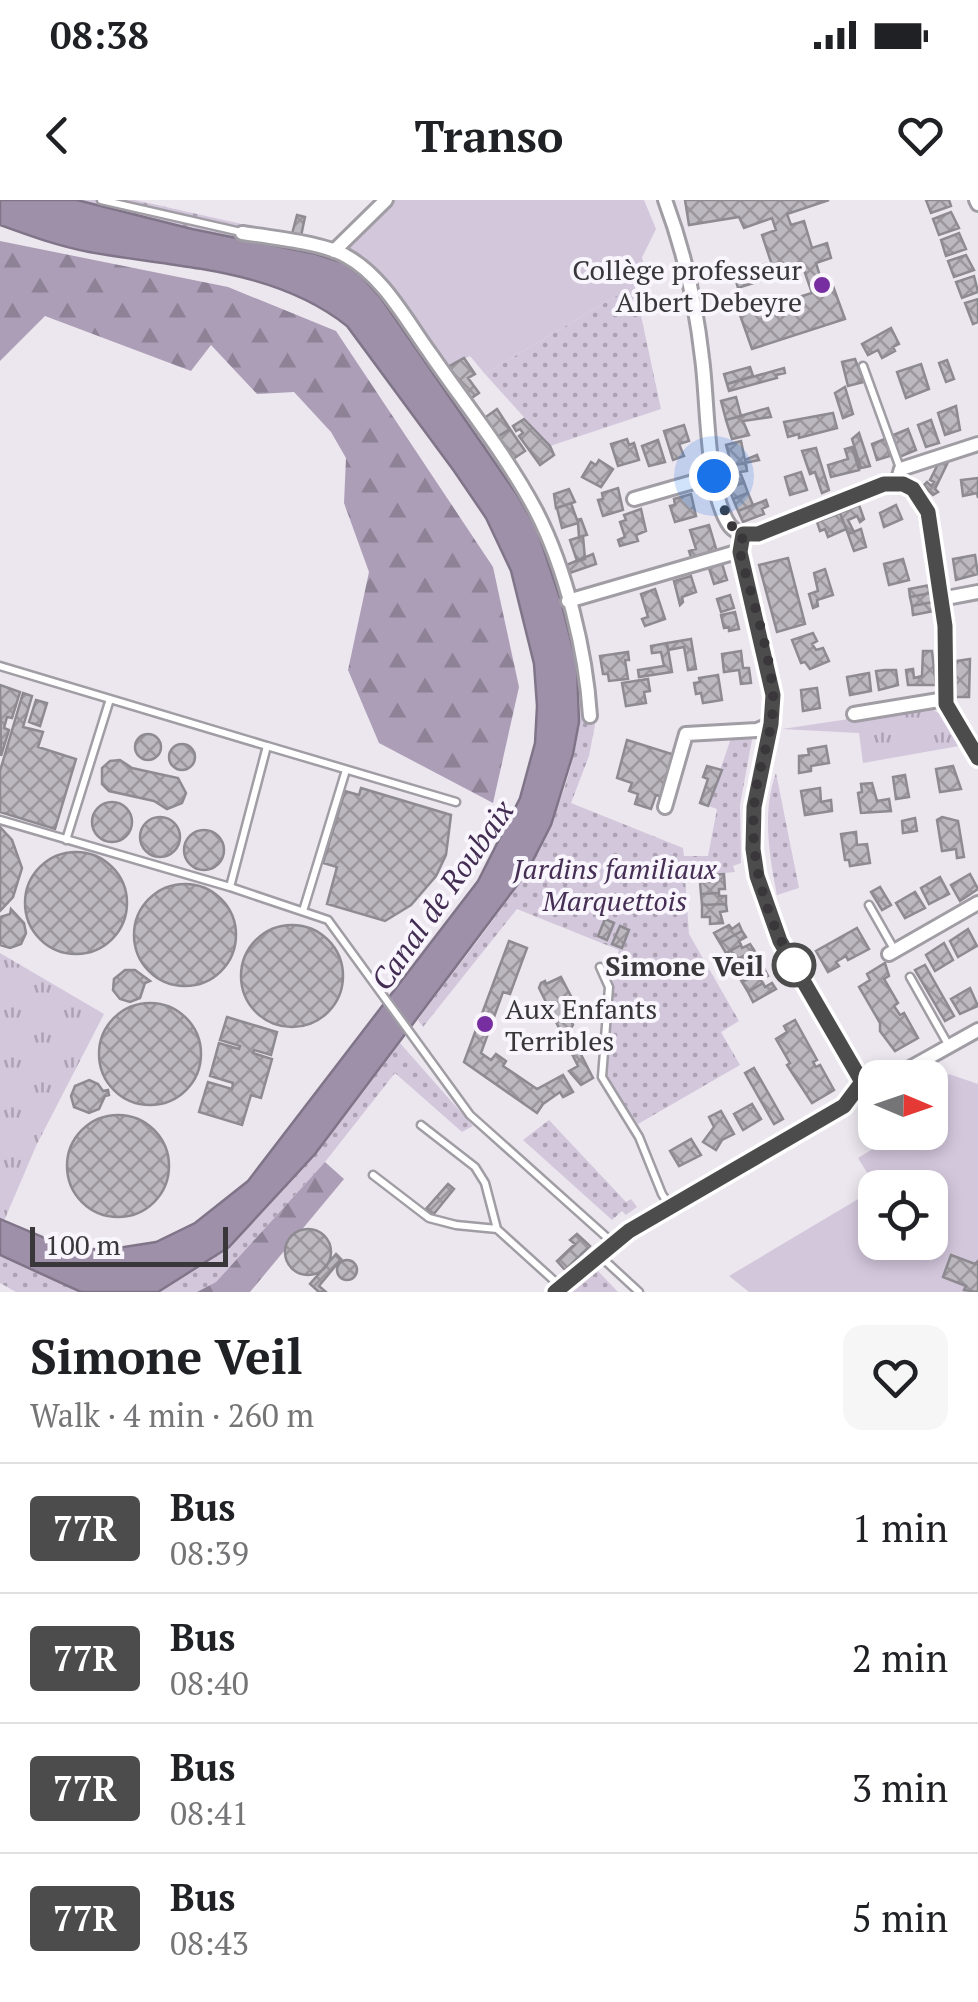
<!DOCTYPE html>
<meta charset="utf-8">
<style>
body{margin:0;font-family:"PT Serif",serif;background:#f6f6f6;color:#202124;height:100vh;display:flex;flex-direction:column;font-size:38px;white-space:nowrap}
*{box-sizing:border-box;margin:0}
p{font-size:32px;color:#757577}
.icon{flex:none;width:55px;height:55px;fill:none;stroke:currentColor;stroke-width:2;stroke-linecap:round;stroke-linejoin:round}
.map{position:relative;height:1092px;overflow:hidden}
.panel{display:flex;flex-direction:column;background:#fff;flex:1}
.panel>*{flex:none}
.badge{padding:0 20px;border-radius:8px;font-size:35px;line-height:65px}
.needle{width:65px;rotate:92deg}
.tools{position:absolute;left:858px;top:860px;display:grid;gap:20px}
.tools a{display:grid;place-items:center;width:90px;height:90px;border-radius:20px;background:#fff;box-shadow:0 5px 15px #0003;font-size:50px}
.scale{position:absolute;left:30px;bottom:25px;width:198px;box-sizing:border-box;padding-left:10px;border:5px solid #39373a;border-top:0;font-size:28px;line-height:35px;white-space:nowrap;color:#39373a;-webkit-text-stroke:8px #f9f5fd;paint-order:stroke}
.you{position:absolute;width:50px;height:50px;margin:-25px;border:8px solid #fff;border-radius:50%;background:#1a73e8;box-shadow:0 0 0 15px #1a73e833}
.map>.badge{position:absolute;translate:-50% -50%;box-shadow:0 0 0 5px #fff}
.round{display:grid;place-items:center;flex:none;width:105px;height:105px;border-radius:20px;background:#f6f6f6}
.overview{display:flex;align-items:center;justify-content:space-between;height:170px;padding:0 30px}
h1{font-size:48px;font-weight:700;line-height:75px}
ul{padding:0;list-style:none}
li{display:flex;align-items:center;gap:30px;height:130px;padding:0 30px;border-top:2px solid #e0e0e0}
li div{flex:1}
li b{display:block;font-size:38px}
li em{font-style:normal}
li .badge{min-width:110px;font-weight:700;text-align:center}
.status{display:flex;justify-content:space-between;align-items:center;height:70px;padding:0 50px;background:#fff;direction:ltr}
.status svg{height:28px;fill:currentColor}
header{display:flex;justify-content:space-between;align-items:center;height:130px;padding:0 30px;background:#fff;font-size:45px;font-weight:700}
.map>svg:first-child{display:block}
.grass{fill:url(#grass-dots)}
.forest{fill:url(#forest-firs)}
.park{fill:url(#park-tufts)}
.pitch{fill:#d3c7dc}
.water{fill:#9e90a9;stroke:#807588;stroke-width:2.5}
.building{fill:url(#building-cross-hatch);stroke:#8e8a91;stroke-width:2.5}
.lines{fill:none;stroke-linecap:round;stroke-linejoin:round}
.service-casing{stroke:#a19da4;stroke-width:11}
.minor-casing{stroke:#a19da4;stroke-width:18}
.service{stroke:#fff;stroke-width:6}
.minor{stroke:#fff;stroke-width:12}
.line-casing{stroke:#fff;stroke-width:22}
.line{stroke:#4c4c4c;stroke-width:15}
.walk{stroke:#39373a;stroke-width:10;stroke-dasharray:0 18}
.poi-dot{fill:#772ea0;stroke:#f9f5fd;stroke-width:4}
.stop-dot{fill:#fff;stroke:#4c4c4c;stroke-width:5}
.labels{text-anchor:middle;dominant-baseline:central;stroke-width:8;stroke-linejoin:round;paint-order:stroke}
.poi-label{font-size:28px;fill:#39373a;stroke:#f9f5fd;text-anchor:end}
.park-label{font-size:28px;font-style:italic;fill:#462f55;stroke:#f9f5fd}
.stop-label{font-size:28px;font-weight:bold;fill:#39373a;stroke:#f9f5fd;text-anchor:end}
.water-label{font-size:30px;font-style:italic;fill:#432d53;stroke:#f9f5fd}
</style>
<div class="status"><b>08:38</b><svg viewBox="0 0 49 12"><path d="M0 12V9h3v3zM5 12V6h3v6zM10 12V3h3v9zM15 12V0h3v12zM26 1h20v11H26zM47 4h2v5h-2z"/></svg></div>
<header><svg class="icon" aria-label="back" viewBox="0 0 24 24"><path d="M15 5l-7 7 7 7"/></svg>Transo<svg class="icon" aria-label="heart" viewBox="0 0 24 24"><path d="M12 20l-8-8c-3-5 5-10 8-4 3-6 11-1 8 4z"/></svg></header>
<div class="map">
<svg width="978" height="1092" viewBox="0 0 978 1092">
<defs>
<pattern id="grass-dots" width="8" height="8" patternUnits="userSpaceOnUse" patternTransform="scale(2.5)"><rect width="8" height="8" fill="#d3c7dc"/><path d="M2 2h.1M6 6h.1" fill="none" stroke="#aca2b3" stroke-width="1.8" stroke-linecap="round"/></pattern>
<pattern id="forest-firs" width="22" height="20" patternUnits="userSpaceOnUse" patternTransform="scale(2.5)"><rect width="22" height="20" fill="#ac9eb7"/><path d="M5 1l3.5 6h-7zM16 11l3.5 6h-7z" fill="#8d8296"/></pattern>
<pattern id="park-tufts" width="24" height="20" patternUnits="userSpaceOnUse" patternTransform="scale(2.5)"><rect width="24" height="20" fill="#d3c7dc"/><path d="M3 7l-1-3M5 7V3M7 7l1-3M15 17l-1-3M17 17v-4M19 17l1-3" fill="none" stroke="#aca2b3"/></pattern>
<pattern id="building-cross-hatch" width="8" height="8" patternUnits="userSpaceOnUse" patternTransform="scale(2.5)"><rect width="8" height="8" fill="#bcb8bf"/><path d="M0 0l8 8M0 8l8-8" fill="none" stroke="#9a969c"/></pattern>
</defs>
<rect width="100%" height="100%" fill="#ece7ef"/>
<!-- grass -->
<path class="grass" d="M77,0H135L326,43L345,49L374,68L448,167L544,320L592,493L595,525L589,556L571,603L683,648L684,656H708L717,609L708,606L732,535L753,534L740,605L741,663L733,666L735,672L685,677L689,734L739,821L721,832L740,865L638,924L606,876L614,764L619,750L517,709L423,827L418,820C453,771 494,723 526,672C551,632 575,569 579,522C586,453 552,355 518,296L381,98L361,76L316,54L192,29Z
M642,57L645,70L634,83L661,209L550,246L485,174L626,90Z
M776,573L799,688L777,695C769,655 762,611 776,573Z
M400,843L473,926L462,932L395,873L325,962L216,1082L197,1092H158L229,1047L315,954Z
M549,920L626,1002L631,999L637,1007L626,1015L622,1011L612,1020L523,940Z
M592,1049L597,1070L618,1092H547Z
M0,1055L81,1092H16L0,1083Z"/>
<!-- forest -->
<path class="forest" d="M0,41L228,87L336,131L493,367L519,487L493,603L379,543L348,470L369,372L344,303L346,258L331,232L294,192L257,194L211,145L191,171L45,116L0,161Z
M325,962L344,979L250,1092H197L216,1082Z"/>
<!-- park -->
<path class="park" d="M929,507L940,514L959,546L863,563L859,533L782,529Z
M0,753L104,814L36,946L4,1021L0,1019Z"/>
<!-- pitch -->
<path class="pitch" d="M395,0H644L656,29L626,90L485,174L470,156L448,167L374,68L345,49Z
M949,874L978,884V1092H749L729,1076L875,989V1042H930V988L876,987L858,958L889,939V933L930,932V890Z"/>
<!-- water -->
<path class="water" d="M0,0H77L192,29L316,54L344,63L361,76L381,98L518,296L537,329L561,401L577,465L579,522L573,554L551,625L527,672L315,954L229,1047L158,1092H81L0,1055V1019L66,1047L105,1050L156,1042L195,1023L248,981L478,681L520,598L535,543L537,506L534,464L511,371L486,318L454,271L347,126C274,68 178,68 89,52C58,46 30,36 0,25Z"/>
<!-- building -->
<path class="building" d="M685,0H829L787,14L791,25L804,21L812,48L827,43L831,58L816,63L824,89L833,86L845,119L752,149L740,115L812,93L803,67L738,88L734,74L771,62L762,35L776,30L772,18L744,28L739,17L689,25Z
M926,0H949L951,6L931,13Z
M951,12L959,28L939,35L933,19Z
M297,15L305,17L301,36L292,34Z
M959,33L966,49L946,56L941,40Z
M966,55L974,70L954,77L948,61Z
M974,76L978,92L962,98L956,82Z
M978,99V122L973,124L965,103Z
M891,128L899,144L893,147L895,151L882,158L878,150L868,155L862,144Z
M464,158L475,174L468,178L479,193L470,199L448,167Z
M855,159L864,182L848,186L842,162Z
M947,160L954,179L946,182L939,163Z
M921,164L929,189L906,198L897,172Z
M750,167L753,176L727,184L724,174Z
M784,168L785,173L776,175L777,178L729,191L727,184Z
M845,187L853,214L843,218L835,193Z
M736,197L741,216L726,220L721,201Z
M956,206L960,230L945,235L938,213Z
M768,208L771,217L743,221L749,235L732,239L726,220Z
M497,209L510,229L496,238L483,219Z
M833,213L837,228L799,238V234L788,237L784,222Z
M524,219L550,246L554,255L540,265L519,236L523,233L520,229L516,231L513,226Z
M931,220L939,243L926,247L918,225Z
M684,225L689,241L679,244L684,256L673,260L664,231Z
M510,229L525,251L513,259L497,237Z
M908,229L916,250L899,257L891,236Z
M859,233L870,266L861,268L852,239Z
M627,239L629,245L634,243L639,260L618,266L611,244Z
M885,239L890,256L877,260L872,244Z
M658,240L665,262L649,266L642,246Z
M741,241L745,260L757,255L759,260L725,267L722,258L729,256L726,245Z
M852,247L859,270L831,277L828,265L848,259L845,249Z
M816,248L829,290L822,293L815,272L810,274L802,251Z
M950,258L935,289L938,292L933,295L923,286L927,282L931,286L934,282L930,280L937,266L934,264Z
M599,260L613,269L601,287L582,277L591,262L596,265Z
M746,263L747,271L740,272L744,282L729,289L724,279L732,276L729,266Z
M801,272L807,290L790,295L785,277Z
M978,278V298L977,293L963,296L961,280Z
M744,282L748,293L733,299L729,289Z
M618,288L623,310L603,316L598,300L603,299L602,293Z
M569,289L575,302L556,308L554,294Z
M748,293L753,305L738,311L733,299Z
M691,294L696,316L675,322L670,306L675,305L674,299Z
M766,300L768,306L762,309L764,314L743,322L738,311Z
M571,303L577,320L581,319L587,335L579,337L578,323L562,328L557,308Z
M859,305L864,319L860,322L857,316L848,320L854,332L848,334L840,313Z
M896,305L902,319L884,327L880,313Z
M641,309L646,331L636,335L638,341L620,346L618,340L625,337L620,322L626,320L624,315Z
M840,313L846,329L828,337L825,329L820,331L817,322Z
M709,325L717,352L692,360L689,351L696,349L690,330Z
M861,329L866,347L854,351L848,334Z
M583,336L585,359L577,361L570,340Z
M593,354L596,364L567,374L564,366Z
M975,355L978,374L956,380L953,359Z
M720,357L727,380L714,384L707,362Z
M788,358L805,424L777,432L759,365Z
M903,359L909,380L889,385L884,364Z
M825,369L833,395L817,400L818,406L813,408L809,394L818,391L814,373Z
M691,376L696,392L682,397L683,402L680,405L674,381Z
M930,385L931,393L910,397L909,389Z
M655,389L665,419L645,426L642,419L648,417L641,394Z
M931,393L933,402L912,406L910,397Z
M730,395L734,408L721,412L717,399Z
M933,402L934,411L913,415L912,406Z
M735,412L739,429L729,431V427L724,428L721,415Z
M813,433L817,441L812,444L816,450L823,448L829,461L810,469L805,462L801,463L792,440Z
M691,439L696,469L688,470L684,447L668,450L667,443Z
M667,443L672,472L639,477L638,470L664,466L661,452L652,453L651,446Z
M741,451L743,468H749L751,483L741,484L739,470L724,472L722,454Z
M923,451H932L936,485H908L906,470L913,469L914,478L922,476Z
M628,452L629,460H625L628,479L609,481L608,474H603L600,456Z
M970,459L969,497H955L956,461Z
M885,470H896L898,485L879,490L876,471Z
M869,473L871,491L850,495L847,477Z
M718,475L722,500L703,503L701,493L696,494L694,483L700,482L699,478Z
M648,479L650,491L644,492L646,503L626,506L622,483Z
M0,485L20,492L12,518L7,517L4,528L9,530L1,556Z
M817,488L820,508L803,511L801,490Z
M23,493L32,496L23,527L43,532L38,547L76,559L55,629L0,612V571Z
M36,500L47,503L40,526L29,522Z
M135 547a13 13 0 1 1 26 0a13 13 0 1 1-26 0Z
M627,540L675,555L662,597L656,595L651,609L635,604L638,594L629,591L632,583L617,578Z
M169 557a13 13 0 1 1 26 0a13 13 0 1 1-26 0Z
M826,546L829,563L811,566V571L799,573V556L809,555L808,549Z
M120,560L132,568L178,578L186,593L182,603L167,609L154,601L109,591L102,584V568L110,561Z
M707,566L722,570L708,606L700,603L708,579L703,577Z
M953,566L961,589L940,592L936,569Z
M905,575L909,597L896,599L893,577Z
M872,583L877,601L889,599L891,611L861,613L858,593L862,592L861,584Z
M361,588L451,615L446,655L436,676L411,705L385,721L327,704L337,667L323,663L345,591L359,595Z
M820,588L821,602L831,600L832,611L805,615L801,591Z
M92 622a20 20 0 1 1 40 0a20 20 0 1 1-40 0Z
M140 637a20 20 0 1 1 40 0a20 20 0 1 1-40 0Z
M942,617L958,621L964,657L957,658L956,649L942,651L937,620Z
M915,618L917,631L903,633L902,621Z
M0,627L12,640L22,668L13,697L0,711Z
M184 650a20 20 0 1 1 40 0a20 20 0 1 1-40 0Z
M856,632L857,645L867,644L870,663L850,666L849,660H845L841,634Z
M25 703a51 51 0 1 1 102 0a51 51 0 1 1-102 0Z
M724,674L725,689H719V693L701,694L700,682H712L711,675Z
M970,674L978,689L960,701L951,685Z
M940,677L949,694L929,704L921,688Z
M134 735a51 51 0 1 1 102 0a51 51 0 1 1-102 0Z
M880,687L891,705L882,710L871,692Z
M915,692L925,708L905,718L896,703Z
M719,693V696H726V704L702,705L701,694Z
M726,704L727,711L720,712L723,723L710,724V717H702V705Z
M11,709L24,723L26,733L21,744L10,748L0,745V717L10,714Z
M605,719L614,723L607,740L598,736Z
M739,724L742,731L720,743L714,733L729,725L732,729Z
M241 776a51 51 0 1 1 102 0a51 51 0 1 1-102 0Z
M620,726L629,730L622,748L612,744Z
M857,728L869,749L848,760L846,756L836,762L839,766L828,772L816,751Z
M968,729L977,746L958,757L950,741Z
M742,731L746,737L739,741L741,745L726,753L720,743Z
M509,741L527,748L510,794L503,792L481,853L491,860L496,854L506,861L503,866L537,889L563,875L573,892L563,897L560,892L543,904L537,913L464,862Z
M944,743L953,760L935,771L926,755Z
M750,744L754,750L731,763L726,753L741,745L742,748Z
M754,750L757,756L750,760L752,764L737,773L731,763Z
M761,763L765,770L742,782L737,773L752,764L754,768Z
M885,763L889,776L884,779L898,803L894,806L900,815L904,813L918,838L895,851L880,831V823L859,787L870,780L867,774Z
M925,765L954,816L945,821L915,770Z
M125,770H135L150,781L145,783L140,798L130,802L120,799L113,790L114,779Z
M765,770L768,776L761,780L763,783L748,792L742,782Z
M561,777L574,802L565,807L573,825L569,831L593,878L581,885L569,871L578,866L539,788L541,783L545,781L546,784Z
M763,783L765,787L772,783L776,789L753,802L748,792Z
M970,788L978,806L960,814L951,799Z
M99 854a51 51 0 1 1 102 0a51 51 0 1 1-102 0Z
M227,817L277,832L271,855L254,850L253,853L272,859L261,898L251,895L242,925L199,912L208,882L232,889L233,883L210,876L219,843L239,849L240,846L220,840Z
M795,820L817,860L813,862L816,867L820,865L834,890L812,903L787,865L790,863L776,839L787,832L784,826Z
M754,868L783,919L774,924L745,873Z
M89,880L98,884L103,891L108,890L109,895L105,896L99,909L89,913L74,907L71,896L75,886Z
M752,904L761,919L743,930L734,914Z
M721,911L734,934L722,940L716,950L703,942L714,927L709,917Z
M67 966a51 51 0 1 1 102 0a51 51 0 1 1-102 0Z
M691,939L701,955L679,966L670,951Z
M448,984L454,989L433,1015L426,1009Z
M285 1052a23 23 0 1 1 46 0a23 23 0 1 1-46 0Z
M577,1034L590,1046L565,1070L557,1061L575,1044L570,1040Z
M336,1054L341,1059L319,1086L326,1092H319L310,1084Z
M951,1055L975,1064L978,1061V1092L964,1090L966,1086L943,1077Z
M337 1070a10 10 0 1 1 20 0a10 10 0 1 1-20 0Z"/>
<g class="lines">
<defs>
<path id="service" d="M101,0L241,32
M863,166L900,268
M0,466L267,546L230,687L328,720L470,915L612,1042
M267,546L456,602
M0,620L230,687
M66,640L110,499
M869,705L894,749
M303,711L346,570
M600,767L609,787L602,877L639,937L662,994L670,1006
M910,777L949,846
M421,925L475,967L485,983L497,1029L560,1086
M373,975L429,1018L456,1025L497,1029
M600,1056L639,1092"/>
<path id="minor" d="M665,0C684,51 696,104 702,158C708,200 706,293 730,326C738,335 747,335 758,335L885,284L908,286L925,306L944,416L946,504L978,558
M976,0L978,4
M242,33C269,37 324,43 346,56C383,76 406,120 430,153C465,204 507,256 536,311C566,369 586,452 590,516
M334,51L386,0
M897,283L901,269L978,244
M634,299L714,276
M743,335L740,351L773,495L771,524L754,607L753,649L757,675L780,741L862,882
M941,399L978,392
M568,401L740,351
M854,514L945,499
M665,607L686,534L757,530L771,524
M889,754L978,703
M892,878L978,830
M555,1092L629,1031L844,907L858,885L875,878"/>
</defs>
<!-- service casing -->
<use href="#service" class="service-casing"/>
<!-- minor casing -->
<use href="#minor" class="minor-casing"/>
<!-- service -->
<use href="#service" class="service"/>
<!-- minor -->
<use href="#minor" class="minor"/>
</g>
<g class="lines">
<defs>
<path id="line" d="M555,1092L629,1031L844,906L862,882L780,741L757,676L753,649L754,607L771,524L773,495L740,352L743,334H758L884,284H903L913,289L928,312L945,426L946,504L978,558"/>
</defs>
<!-- line casing -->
<use href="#line" class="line-casing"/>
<!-- line -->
<use href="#line" class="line"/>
<!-- walk -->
<path class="walk" d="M714,276L729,324L743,334L740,352C751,397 769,446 773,494C775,524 763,554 757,584C745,650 763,712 794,765"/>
</g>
<!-- markers -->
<g class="poi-dot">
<circle cx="822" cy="85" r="10"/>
<circle cx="485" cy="824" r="10"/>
</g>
<circle class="stop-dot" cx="794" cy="765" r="20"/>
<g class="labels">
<!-- poi labels -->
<g class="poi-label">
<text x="802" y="69">Collège professeur<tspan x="802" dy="32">Albert Debeyre</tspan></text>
<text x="505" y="808" text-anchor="start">Aux Enfants<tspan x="505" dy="32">Terribles</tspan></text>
</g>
<!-- park labels -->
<g class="park-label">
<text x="615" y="668">Jardins familiaux<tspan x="615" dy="32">Marquettois</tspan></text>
</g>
<!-- stop labels -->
<g class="stop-label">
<text x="764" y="765">Simone Veil</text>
</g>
<!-- water labels -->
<g class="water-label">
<text transform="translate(442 695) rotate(-55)">Canal de Roubaix</text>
</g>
</g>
</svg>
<div class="tools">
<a><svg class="needle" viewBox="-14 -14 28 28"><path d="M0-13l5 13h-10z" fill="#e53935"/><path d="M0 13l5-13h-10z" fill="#757577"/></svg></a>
<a><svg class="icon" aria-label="locate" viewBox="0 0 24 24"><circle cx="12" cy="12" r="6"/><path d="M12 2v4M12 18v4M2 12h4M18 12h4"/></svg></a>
</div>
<div class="scale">100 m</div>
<div class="you" style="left:714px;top:276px"></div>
</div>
<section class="panel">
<div class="overview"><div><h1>Simone Veil</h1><p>Walk · 4 min · 260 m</p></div><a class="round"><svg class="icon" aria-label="heart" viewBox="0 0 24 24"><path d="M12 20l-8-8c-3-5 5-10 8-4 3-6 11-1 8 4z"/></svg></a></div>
<ul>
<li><span class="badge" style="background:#4c4c4c;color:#fff">77R</span><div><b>Bus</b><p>08:39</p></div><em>1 min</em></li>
<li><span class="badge" style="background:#4c4c4c;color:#fff">77R</span><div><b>Bus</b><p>08:40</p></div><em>2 min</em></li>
<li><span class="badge" style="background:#4c4c4c;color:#fff">77R</span><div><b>Bus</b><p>08:41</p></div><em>3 min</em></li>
<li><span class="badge" style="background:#4c4c4c;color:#fff">77R</span><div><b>Bus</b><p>08:43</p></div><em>5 min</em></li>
</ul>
</section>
